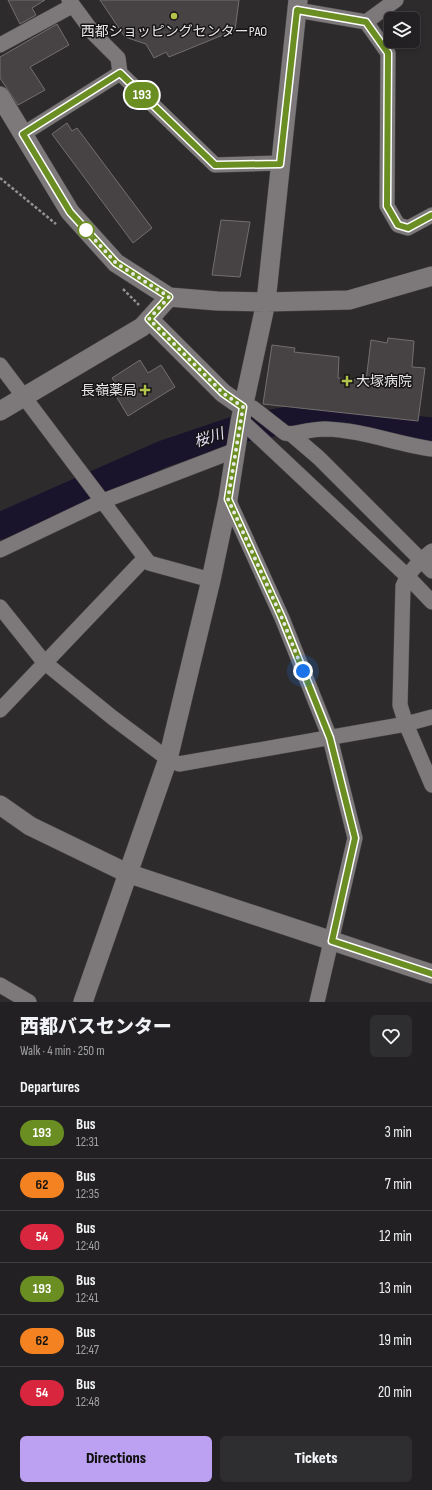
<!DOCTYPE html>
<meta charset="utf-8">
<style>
body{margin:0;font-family:"Sofia Sans Condensed","Noto Sans JP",sans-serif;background:#2e2d2f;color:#f1f3f6;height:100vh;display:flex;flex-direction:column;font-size:15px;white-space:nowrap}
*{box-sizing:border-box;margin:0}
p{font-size:13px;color:#a2a3a5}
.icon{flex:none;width:22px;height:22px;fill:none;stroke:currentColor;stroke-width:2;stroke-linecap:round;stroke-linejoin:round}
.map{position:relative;height:1002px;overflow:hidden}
.panel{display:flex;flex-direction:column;background:#222022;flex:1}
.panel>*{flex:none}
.badge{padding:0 8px;border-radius:13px;font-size:14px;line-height:26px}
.tools{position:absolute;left:384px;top:12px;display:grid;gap:8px}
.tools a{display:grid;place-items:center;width:36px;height:36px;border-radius:6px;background:#222022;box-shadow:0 2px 6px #0003,0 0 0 1px #3f3e40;font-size:20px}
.you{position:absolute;width:20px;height:20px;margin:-10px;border:3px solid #fff;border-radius:50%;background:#1a73e8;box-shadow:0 0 0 6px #1a73e833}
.map>.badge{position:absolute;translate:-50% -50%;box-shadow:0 0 0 2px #fff}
h2{padding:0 20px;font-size:15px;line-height:36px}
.round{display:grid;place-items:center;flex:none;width:42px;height:42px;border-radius:6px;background:#2e2d2f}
.head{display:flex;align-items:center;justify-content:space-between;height:68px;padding:0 20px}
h1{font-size:19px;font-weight:800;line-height:30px}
.button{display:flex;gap:8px;margin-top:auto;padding:8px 20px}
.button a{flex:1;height:46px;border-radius:6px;background:#bca0f2;color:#111;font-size:16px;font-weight:800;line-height:46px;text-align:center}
.button a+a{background:#2e2d2f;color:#f1f3f6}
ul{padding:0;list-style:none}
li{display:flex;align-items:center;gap:12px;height:52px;padding:0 20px;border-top:1px solid #3f3e40}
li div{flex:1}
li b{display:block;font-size:15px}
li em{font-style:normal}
li .badge{min-width:44px;font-weight:700;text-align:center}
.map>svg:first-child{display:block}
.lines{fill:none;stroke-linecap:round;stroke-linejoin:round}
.river{stroke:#19132c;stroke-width:27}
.building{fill:#474344;stroke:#736f6f}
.minor-casing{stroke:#494748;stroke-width:16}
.tertiary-casing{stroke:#494748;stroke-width:20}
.path{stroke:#949193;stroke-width:2.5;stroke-dasharray:3 2;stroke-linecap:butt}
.minor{stroke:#7d797b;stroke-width:15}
.tertiary{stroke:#7d797b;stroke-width:19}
.line-casing{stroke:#fff;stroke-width:9}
.line{stroke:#6b8e23;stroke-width:6}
.walk{stroke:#e9e7e8;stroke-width:4;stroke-dasharray:0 7.2}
.poi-dot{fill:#b2c34c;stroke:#161415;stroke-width:1.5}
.stop-dot{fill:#fff;stroke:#6b8e23;stroke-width:2}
.labels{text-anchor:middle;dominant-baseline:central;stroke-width:3;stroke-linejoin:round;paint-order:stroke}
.poi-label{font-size:14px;fill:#e9e7e8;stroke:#161415}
.water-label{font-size:15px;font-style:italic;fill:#e2def5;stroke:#161415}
</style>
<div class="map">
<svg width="432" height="1002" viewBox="0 0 432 1002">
<rect width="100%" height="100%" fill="#2e2b2d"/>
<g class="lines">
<!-- river -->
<path class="river" d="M0,526L163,454L234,430L305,417L432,431"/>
</g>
<!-- building -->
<path class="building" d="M8,0H45L32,8L36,15L20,24Z
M100,0H239L235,30L169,57L166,52L154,58L146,44L125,37Z
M57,24L69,45L30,67L45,90L18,105L0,78V57Z
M67,123L72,131L77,128L152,228L133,243L52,134Z
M221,220L250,222L240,277L212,275Z
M388,338L414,341L412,367L425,368L418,421L263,404L272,345L295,348L294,352L339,357L338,378L366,381L371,340L387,343Z
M140,360L148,373L161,365L175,387L128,416L116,396L122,392L112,378Z"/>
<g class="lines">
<defs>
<path id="minor" d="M69,0L94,34L118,58L120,73
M396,0L366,22L388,53L387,206L398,225L408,228L432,215
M297,10L366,22
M0,45L72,6
M23,134L120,73L215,165L281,163
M0,365L149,563L211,580
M243,407L253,408L285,433L291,434C302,432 314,429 325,429C362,430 396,444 432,449
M241,417L243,422L407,576L432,602
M291,434L319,458L432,571
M228,499L282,618L330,738L355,838L317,1002
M0,550L103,501L236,450
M432,551C419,561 409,571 403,586L400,705L406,724L432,785
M0,607L44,662L113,718L168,759L179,764L406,724L432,717
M0,710L145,558
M0,985L29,1002"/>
<path id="tertiary" d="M298,0L266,302L349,300L432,276
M0,96L70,212L116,263L169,297
M149,319L223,393L243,407
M0,411L142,327L169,297L217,301L266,302L240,422L228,499L211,580L168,759L83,1002
M0,805L30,826L127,873L432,974"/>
</defs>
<!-- minor casing -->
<use href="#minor" class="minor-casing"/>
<!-- tertiary casing -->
<use href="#tertiary" class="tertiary-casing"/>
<!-- path -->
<path class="path" d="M0,178L56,224
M123,289L139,305"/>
<!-- minor -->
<use href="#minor" class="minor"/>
<!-- tertiary -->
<use href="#tertiary" class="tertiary"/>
</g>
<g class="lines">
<defs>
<path id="line" d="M432,215L408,228L398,225L387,206L388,53L366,22L297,10L280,164L215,165L120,73L23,134L70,212L116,263L169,297L149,319L223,393L243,407L228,499L282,618L330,738L355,838L332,941L432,974"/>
</defs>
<!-- line casing -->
<use href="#line" class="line-casing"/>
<!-- line -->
<use href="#line" class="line"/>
<!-- walk -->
<path class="walk" d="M86,230L116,263L169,297L149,319L223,393L243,407L228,499L282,618L303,671"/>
</g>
<!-- markers -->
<g class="poi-dot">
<circle cx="174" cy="16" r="4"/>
<path d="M345 375h4v4h4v4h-4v4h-4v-4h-4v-4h4z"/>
<path d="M143 384h4v4h4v4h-4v4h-4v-4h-4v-4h4z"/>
</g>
<circle class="stop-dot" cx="86" cy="230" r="8"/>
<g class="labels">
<!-- poi labels -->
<g class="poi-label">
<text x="174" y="31">西都ショッピングセンターPAO</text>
<text x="356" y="381" text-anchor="start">大塚病院</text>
<text x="137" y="390" text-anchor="end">長嶺薬局</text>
</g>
<!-- water labels -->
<g class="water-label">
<text transform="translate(209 438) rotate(-18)">桜川</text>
</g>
</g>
</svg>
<div class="tools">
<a><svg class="icon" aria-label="layers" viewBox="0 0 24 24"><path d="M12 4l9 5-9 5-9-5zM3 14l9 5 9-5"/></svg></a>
</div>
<div class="you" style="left:303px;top:671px"></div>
<b class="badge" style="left:142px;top:95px;background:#6b8e23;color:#fff">193</b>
</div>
<section class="panel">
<div class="head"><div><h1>西都バスセンター</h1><p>Walk · 4 min · 250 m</p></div><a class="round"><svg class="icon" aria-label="heart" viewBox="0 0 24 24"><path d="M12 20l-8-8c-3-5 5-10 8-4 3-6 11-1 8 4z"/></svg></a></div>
<h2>Departures</h2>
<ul>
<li><span class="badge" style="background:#6b8e23;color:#fff">193</span><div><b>Bus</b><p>12:31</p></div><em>3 min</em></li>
<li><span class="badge" style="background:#f58220;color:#111">62</span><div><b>Bus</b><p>12:35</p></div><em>7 min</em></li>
<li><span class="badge" style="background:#d7263d;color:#fff">54</span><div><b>Bus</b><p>12:40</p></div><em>12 min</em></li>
<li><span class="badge" style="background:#6b8e23;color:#fff">193</span><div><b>Bus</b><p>12:41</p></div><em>13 min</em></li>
<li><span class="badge" style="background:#f58220;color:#111">62</span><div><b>Bus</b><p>12:47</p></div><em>19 min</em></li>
<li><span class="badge" style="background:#d7263d;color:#fff">54</span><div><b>Bus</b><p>12:48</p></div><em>20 min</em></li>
</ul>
<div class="button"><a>Directions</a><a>Tickets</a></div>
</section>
